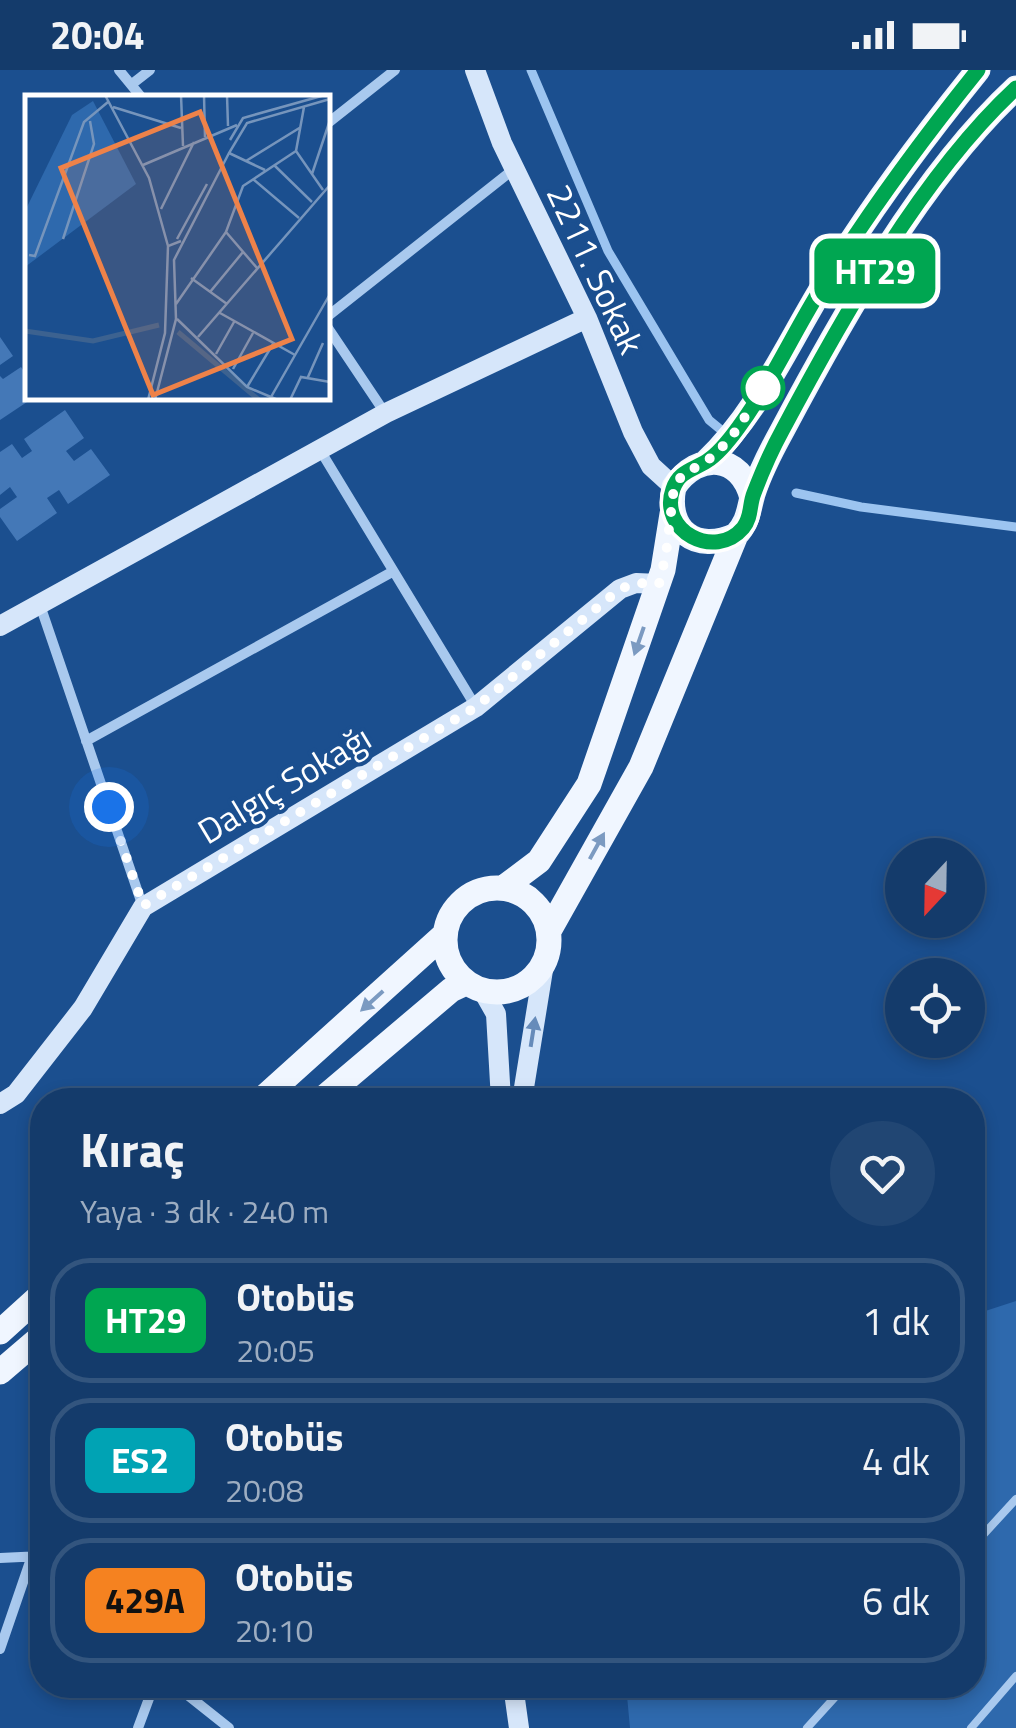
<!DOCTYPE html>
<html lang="tr">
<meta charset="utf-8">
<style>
body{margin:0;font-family:"Titillium Web",sans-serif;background:#214673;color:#f1f3f6;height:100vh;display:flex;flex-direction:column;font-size:38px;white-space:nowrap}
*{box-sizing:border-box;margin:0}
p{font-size:32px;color:#9dadc1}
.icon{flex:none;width:55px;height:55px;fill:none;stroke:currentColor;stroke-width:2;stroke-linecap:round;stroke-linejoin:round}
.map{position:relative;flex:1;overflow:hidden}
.sheet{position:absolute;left:30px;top:1018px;width:955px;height:610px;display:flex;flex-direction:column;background:#143b6b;border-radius:40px;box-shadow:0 5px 15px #0003,0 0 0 2px #33557e}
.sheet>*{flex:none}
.badge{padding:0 20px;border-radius:15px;font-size:35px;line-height:65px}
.needle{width:65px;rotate:202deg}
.fabs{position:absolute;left:885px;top:768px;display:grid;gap:20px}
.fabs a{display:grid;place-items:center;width:100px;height:100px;border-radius:50%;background:#143b6b;box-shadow:0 5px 15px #0003,0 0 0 2px #33557e;font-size:50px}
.you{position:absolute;width:50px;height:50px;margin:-25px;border:8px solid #fff;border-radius:50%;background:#1a73e8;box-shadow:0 0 0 15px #1a73e833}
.map>.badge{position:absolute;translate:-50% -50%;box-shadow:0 0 0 5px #fff}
.round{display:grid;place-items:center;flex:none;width:105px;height:105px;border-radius:52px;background:#214673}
.overview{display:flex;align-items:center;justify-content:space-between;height:170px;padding:0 50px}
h1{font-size:48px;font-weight:700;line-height:75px}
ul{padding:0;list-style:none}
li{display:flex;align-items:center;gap:30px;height:125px;margin:0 20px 15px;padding:0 30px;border:5px solid #33557e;border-radius:40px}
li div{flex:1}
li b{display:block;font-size:38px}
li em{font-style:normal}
li .badge{min-width:110px;font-weight:700;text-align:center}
.status{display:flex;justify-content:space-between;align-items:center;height:70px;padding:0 50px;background:#143b6b;direction:ltr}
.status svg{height:28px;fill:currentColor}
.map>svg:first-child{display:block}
.green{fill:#2e69ad}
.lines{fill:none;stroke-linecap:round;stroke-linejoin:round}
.stream{stroke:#9cc4f0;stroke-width:9}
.building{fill:#4478b7}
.lane{stroke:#a9c9ee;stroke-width:8}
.street{stroke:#a9c9ee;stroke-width:10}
.secondary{stroke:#d6e6fa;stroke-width:20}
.primary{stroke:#f0f6ff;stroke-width:25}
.oneway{fill:#7b9ac1}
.oneway2{fill:#668bba}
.line-casing{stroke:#fff;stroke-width:22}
.line{stroke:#00a651;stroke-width:15}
.walk{stroke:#fff;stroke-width:10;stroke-dasharray:0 18}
.stop-dot{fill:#fff;stroke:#00a651;stroke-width:5}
.labels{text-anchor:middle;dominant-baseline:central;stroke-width:8;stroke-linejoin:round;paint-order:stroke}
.street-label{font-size:35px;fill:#fff;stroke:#1b4f8f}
.inset-river{fill:none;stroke:#3c6290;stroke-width:5}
.inset-road{fill:none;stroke:#7695bc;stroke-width:2.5}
.view{fill:#ee8249;fill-opacity:0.15;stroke:#ee8249;stroke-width:5}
.inset-edge{fill:none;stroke:#fff;stroke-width:5}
</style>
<div class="status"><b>20:04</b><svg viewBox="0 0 49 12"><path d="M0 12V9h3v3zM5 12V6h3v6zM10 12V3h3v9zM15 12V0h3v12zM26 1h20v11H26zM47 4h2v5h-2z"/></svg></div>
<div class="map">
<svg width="1016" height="1658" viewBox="0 0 1016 1658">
<rect width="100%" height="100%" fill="#1b4f8f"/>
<!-- green -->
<path class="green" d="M1016,1231V1658H630L626,1615H972L973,1245Z"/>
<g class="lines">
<!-- stream -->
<path class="stream" d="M531,0L608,181L709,350L726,364
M796,423L861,437L1016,457"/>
</g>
<!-- building -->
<path class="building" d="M0,267L13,286L0,295Z
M21,297L28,307V328H33L0,350V306L3,309Z
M65,340L84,368L66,381L74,391L91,379L110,405L68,434L59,420L47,428L57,443L17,471L0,447V439L17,427L10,417L0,425V382L12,374L22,388L32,381L24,369Z"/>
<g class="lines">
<!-- lane -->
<path class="lane" d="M972,1477L1016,1429
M807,1658L846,1615
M971,1658L1016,1606"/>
<!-- street -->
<path class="street" d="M119,0L142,28
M132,14L150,0
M328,53L395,0
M328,246L514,99
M328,258L385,343
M320,380L476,637
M40,535L143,837
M86,671L392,502
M0,1488L42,1486
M0,1579L32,1486
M175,1615L229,1658
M138,1658L154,1615"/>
<!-- secondary -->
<path class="secondary" d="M475,0L502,73L587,248L633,362L651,396L674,417
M0,556L386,343L587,248
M483,921L496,944L501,1030
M522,1030L544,894
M0,1034L16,1024L83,938L143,837L476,637L620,519L636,513L659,514
M513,1615L519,1658"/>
<!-- primary -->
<path class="primary" d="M706,392C758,343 788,273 825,213C870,138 923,68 978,0
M736,465C696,484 665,460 674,417C698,381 741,384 752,428
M445 870a52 52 0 1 1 104 0a52 52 0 1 1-104 0Z
M503,818L539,791L589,714L663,500L672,444
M549,861L641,697L736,465C749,451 748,441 753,424C760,402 771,381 782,361C842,248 922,105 1016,18
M261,1030L444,865
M321,1030L451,920L466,913
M0,1262L42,1224
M0,1302L42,1266"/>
</g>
<!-- one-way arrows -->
<defs><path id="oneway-solid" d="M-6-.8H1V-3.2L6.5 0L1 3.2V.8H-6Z" transform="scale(2.5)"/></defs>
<g class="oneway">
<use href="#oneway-solid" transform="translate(639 571) rotate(109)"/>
<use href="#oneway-solid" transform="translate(597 776) rotate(-61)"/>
<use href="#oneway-solid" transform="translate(372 931) rotate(138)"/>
</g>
<use class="oneway2" href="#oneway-solid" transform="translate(533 962) rotate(-81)"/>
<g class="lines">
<defs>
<path id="line" d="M978,0C924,67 873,136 827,209C796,257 772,312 738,358C730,369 718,384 707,391C693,400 679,401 673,419C658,461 715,491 743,458C752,447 749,435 754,423C762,402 771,381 782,361C842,248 922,105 1016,18"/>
</defs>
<!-- line casing -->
<use href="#line" class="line-casing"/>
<!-- line -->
<use href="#line" class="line"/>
<!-- walk -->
<path class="walk" d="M109,737L143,836L476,637L620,519L636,513L659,514L666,484L674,417L683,404L706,392L725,374L739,357L769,306L763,318"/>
</g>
<!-- markers -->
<circle class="stop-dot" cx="763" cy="318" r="20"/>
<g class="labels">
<!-- street labels -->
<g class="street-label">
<text transform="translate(596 199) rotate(65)">2211. Sokak</text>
<text transform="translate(284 714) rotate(-31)">Dalgıç Sokağı</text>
</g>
</g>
<!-- overview -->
<g transform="translate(25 25)">
<rect width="305" height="305" fill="#1b4f8f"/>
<path d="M68,6L111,89L0,172V116L47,20Z" fill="#2e69ad"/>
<path class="inset-river" d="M0,236L68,246L134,230M153,237L234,305"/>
<path class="inset-road" d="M80,0L124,83L143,151M156,0L158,51M179,0L180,42M202,0L203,31M88,12L156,33M279,12L271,56L298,95M205,45L218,23L300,0M204,58L240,75M221,66L276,32M118,70L212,30M249,70L287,107M287,79L305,25M228,84L274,123M136,114L169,47M201,137L232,173M38,144L69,49L65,26M152,144L182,89M4,160L10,161L59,27L83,7M166,183L202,209M185,197L218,157M151,209L201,137L218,91L271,56M195,218L270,260M152,224L222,292L253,305M173,242L305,90M191,259L209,227M208,274L228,238M283,282L298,248M222,292L248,249M246,302L305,199M123,305L140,238L143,151L156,146M130,305L151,224L149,165L204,58L222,28L305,4M265,305L276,282L305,287"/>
<path class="view" d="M175,17L267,244L128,300L36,73Z"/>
<rect width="305" height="305" class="inset-edge"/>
</g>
</svg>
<div class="fabs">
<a><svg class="needle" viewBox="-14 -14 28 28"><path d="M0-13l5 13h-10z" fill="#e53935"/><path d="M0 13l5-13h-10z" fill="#9dadc1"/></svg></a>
<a><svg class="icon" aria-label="locate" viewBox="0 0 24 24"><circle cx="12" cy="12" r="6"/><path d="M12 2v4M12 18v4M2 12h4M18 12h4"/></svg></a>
</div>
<div class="you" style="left:109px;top:737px"></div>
<b class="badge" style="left:875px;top:201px;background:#00a651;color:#fff">HT29</b>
<section class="sheet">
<div class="overview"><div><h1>Kıraç</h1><p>Yaya · 3 dk · 240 m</p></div><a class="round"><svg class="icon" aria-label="heart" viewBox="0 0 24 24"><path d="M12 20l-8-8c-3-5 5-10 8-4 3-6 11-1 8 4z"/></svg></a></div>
<ul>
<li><span class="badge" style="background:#00a651;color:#fff">HT29</span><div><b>Otobüs</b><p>20:05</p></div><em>1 dk</em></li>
<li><span class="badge" style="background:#00a3b4;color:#fff">ES2</span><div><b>Otobüs</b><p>20:08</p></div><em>4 dk</em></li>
<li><span class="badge" style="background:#f58220;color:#111">429A</span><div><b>Otobüs</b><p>20:10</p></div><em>6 dk</em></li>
</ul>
</section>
</div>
